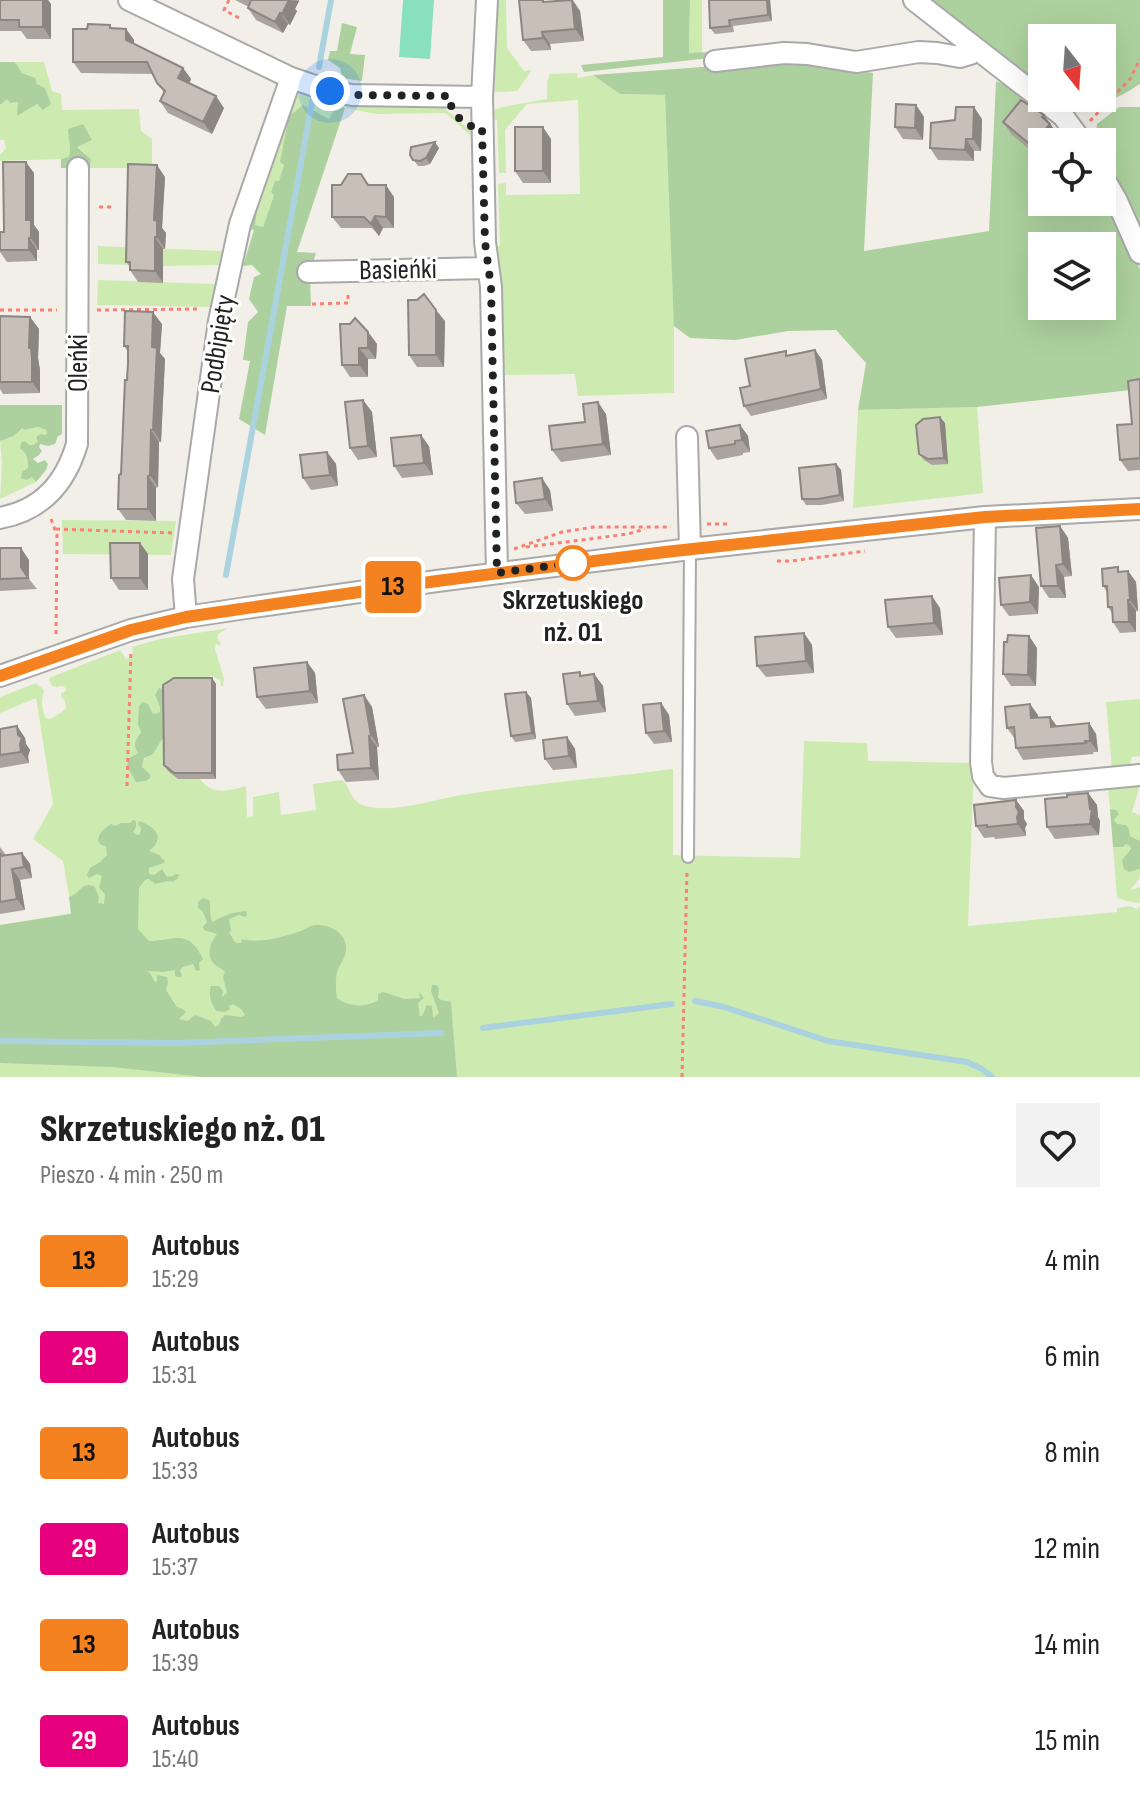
<!DOCTYPE html>
<html lang="pl">
<meta charset="utf-8">
<style>
body{margin:0;font-family:"Sofia Sans Condensed",sans-serif;background:#f2f2f2;color:#222;height:100vh;display:flex;flex-direction:column;font-size:30px;white-space:nowrap}
*{box-sizing:border-box;margin:0}
p{font-size:26px;color:#767676}
.icon{flex:none;width:44px;height:44px;fill:none;stroke:currentColor;stroke-width:2;stroke-linecap:round;stroke-linejoin:round}
.map{position:relative;height:1077px;overflow:hidden}
.side{display:flex;flex-direction:column;background:#fff;flex:1}
.side>*{flex:none}
.badge{padding:0 16px;border-radius:6px;font-size:28px;line-height:52px}
.needle{width:52px;rotate:163deg}
.tools{position:absolute;left:1028px;top:24px;display:grid;gap:16px}
.tools a{display:grid;place-items:center;width:88px;height:88px;border-radius:0px;background:#fff;box-shadow:0 8px 32px #0002;font-size:40px}
.you{position:absolute;width:40px;height:40px;margin:-20px;border:6px solid #fff;border-radius:50%;background:#1a73e8;box-shadow:0 0 0 12px #1a73e833}
.map>.badge{position:absolute;translate:-50% -50%;box-shadow:0 0 0 4px #fff}
.round{display:grid;place-items:center;flex:none;width:84px;height:84px;border-radius:0px;background:#f2f2f2}
.headline{display:flex;align-items:center;justify-content:space-between;height:136px;padding:0 40px}
h1{font-size:38px;font-weight:800;line-height:60px}
ul{padding:0;list-style:none}
li{display:flex;align-items:center;gap:24px;height:96px;padding:0 40px}
li div{flex:1}
li b{display:block;font-size:30px}
li em{font-style:normal}
li .badge{min-width:88px;font-weight:700;text-align:center}
.map>svg:first-child{display:block}
.grass{fill:#cdebb0}
.forest{fill:#add19e;fill-rule:evenodd}
.pitch{fill:#88e0be}
.lines{fill:none;stroke-linecap:round;stroke-linejoin:round}
.stream{stroke:#aad3df;stroke-width:6}
.service-casing{stroke:#a9a9a9;stroke-width:14}
.minor-casing{stroke:#a9a9a9;stroke-width:24}
.path{stroke:#fa8072;stroke-width:3;stroke-dasharray:4 4;stroke-linecap:butt}
.service{stroke:#fff;stroke-width:10}
.minor{stroke:#fff;stroke-width:20}
.wall{fill:#aba49e}
.shaded-wall{fill:#8b8681}
.building{fill:#c7bfb8;stroke:#8b8681;stroke-width:2}
.line-casing{stroke:#fff;stroke-width:18}
.line{stroke:#f58220;stroke-width:12}
.walk{stroke:#222;stroke-width:8;stroke-dasharray:0 14.4}
.stop-dot{fill:#fff;stroke:#f58220;stroke-width:4}
.labels{text-anchor:middle;dominant-baseline:central;stroke-width:6;stroke-linejoin:round;paint-order:stroke}
.street-label{font-size:28px;fill:#222;stroke:#fff}
.stop-label{font-size:28px;font-weight:bold;fill:#222;stroke:#fff}
</style>
<div class="map">
<svg width="1140" height="1077" viewBox="0 0 1140 1077">
<rect width="100%" height="100%" fill="#f2efe9"/>
<!-- grass -->
<path class="grass" d="M493,0H506L507,48L524,71L532,70L517,91L500,92L490,91Z
M690,0H702V53L689,54Z
M15,62H44L52,91L61,94L62,110L139,109L141,131L152,139V168H90L91,159L77,146L69,130L70,149L69,158L61,159L0,161V155L6,148L4,140H0V105L7,98L11,103L19,102L18,116L37,84L34,78L22,73Z
M577,73L578,78L593,75L620,94L665,95L674,287V393L578,396L575,374L500,375L494,246H500L498,184L506,183V195L580,194L578,100L527,104L505,130L506,173H499L497,120L491,118V111C509,104 528,103 547,99V82L550,74Z
M306,93L443,104L444,108L472,132L475,133L476,174L472,176V137L446,113L377,114L336,106L330,119L285,165L279,181H275L274,195L263,227L255,226L252,210L293,99L296,96Z
M98,246L222,251L219,265L163,266L98,264Z
M98,280L215,284L210,307L97,305Z
M977,407L983,493L853,508L858,410Z
M38,427L46,430L47,433L34,445H29L24,451C29,462 28,472 36,482L0,499L2,462L0,441L10,438L21,428L24,430Z
M62,520L176,521L171,555L63,554Z
M228,628L218,634L217,638L221,643L220,646L216,644L215,649L224,679L223,686H221L220,680L212,676L203,678L201,684L155,695L160,707V712L153,714C145,726 130,740 138,753L129,758L150,778V773L142,768C143,755 154,747 162,739L168,742L178,779H200C212,796 229,791 246,786L247,817L253,816V797L279,792L281,815L316,810L313,784L342,780C353,789 348,803 370,807C399,812 432,800 461,795C531,784 602,778 673,769V855L800,858L804,741L867,743L868,761L974,763L968,926L1117,912V908L1130,906L1137,909L1140,906V1077H0V925L72,913L63,861L33,839L53,804L36,698L0,713V697L36,683L44,690C41,701 41,708 46,718L50,719L62,712L66,708L65,701L61,697V693L66,691V688L62,686L56,687L52,686L49,680L51,677L120,650L126,659L133,656L132,647L160,639Z
M1140,699V756L1132,757L1129,767L1112,768L1106,702Z
M1140,785L1132,812L1140,815V841L1130,836L1129,829L1117,825L1114,820L1116,810L1110,809L1108,786Z
M1126,844L1130,846L1137,871L1140,869V878L1130,890L1140,887V903L1130,902L1117,898L1113,847H1123Z"/>
<!-- forest -->
<path class="forest" d="M663,0H690L689,53L713,52L710,58L584,72L581,65L663,57Z
M929,0H1140V84C1121,96 1112,103 1089,98H1102V38H1042V86L1035,84Z
M342,23L357,27L350,54L365,55L362,81L342,78L340,68L328,60L330,51H337Z
M800,60L873,73L864,251L989,231L996,81L1017,91L1029,112L1041,157L1042,156V202H1102V187L1140,269V389L977,407L858,410L866,363L836,330L788,331L735,340L690,338L674,326L665,95L620,94L593,75ZM1042,246H1102V306H1042Z
M0,62H15L22,73L35,78L37,84L45,88L51,104L43,110L37,104L17,116L18,102L10,103L7,99L0,105Z
M303,105L329,119L336,106L345,108L297,252L316,253L313,263H302V271L310,278L311,306H287L265,435L239,419L250,361L243,360L248,322L258,312L249,299L254,277L261,274L252,265L243,266L254,230L246,228L252,210L257,212L255,225L263,227L274,195L271,192L275,181H279L284,165L280,162L289,116Z
M1119,107H1140V238L1102,157V142H1095L1097,124Z
M83,124L92,140L77,147L91,159L90,168H61V159L69,157L70,149L68,129Z
M0,405H62V434L58,436L55,444L48,446L40,444L39,447L42,451L39,455L33,459L38,463L45,460L48,464L46,470L36,482L32,477L26,480L21,478L22,472L28,468C28,460 27,453 20,448L21,443L25,441L29,445H34L38,441L36,437L41,434L45,435L47,433L46,430L38,427L24,430L22,428C16,436 9,438 0,441Z
M159,688L167,690L168,742L162,739L153,754L144,758L142,767L150,774V778L146,781L136,782L127,766L129,758L138,753C132,745 136,739 141,732L138,725L139,706L143,702L148,704L153,714L160,712V707L155,695Z
M1110,809L1116,810L1119,814L1114,820L1117,824L1126,825L1129,829L1130,836L1140,841V869L1129,872L1124,869L1122,860L1131,849L1130,846L1126,844L1123,847H1113Z
M133,820L136,821V827L133,832L137,835L140,834L141,828L138,824L139,821C156,827 166,838 149,851L160,855L161,858L165,861L164,863L149,868V874L154,875L162,869L167,877L173,876L176,874H179L178,878L173,882L168,881L155,884L149,879L145,880L139,888L138,929L149,941C174,941 188,927 203,959L199,963L200,970L196,971L193,964L183,967L180,970L182,977H177L175,975V970L164,972L146,971L150,973L155,982L157,981V975L167,977L168,982L166,990L177,1007L183,1009L186,1012L179,1019L188,1021L195,1015L211,1021L215,1027L219,1025L221,1019L225,1015L242,1017L245,1015L241,1009L233,1004L229,1006L230,1009L225,1012L216,1011C211,1002 208,996 211,986H219L223,991L222,997L227,993L223,977L225,972C222,969 218,967 214,964C205,954 211,942 217,934L204,930L203,927L207,922L203,912L198,908V902L203,898L209,900C212,907 208,916 213,922C223,915 234,912 246,911L247,915L245,917L239,915L229,919L231,930L229,933C234,937 232,944 241,943L242,939C258,944 282,937 298,932C305,930 308,926 315,925C330,924 347,933 346,949C346,959 339,964 337,973C335,981 336,990 337,998C348,1007 366,1008 378,1000V994L383,992L405,999L420,998L419,992L424,998L418,1003L420,1016H422L427,1005L432,1006L433,1018L439,1013L431,991L432,985H437L439,989L438,997L441,1000L451,1002L457,1077H203L112,1067L0,1063V925L71,914L69,897C81,894 81,880 95,887L99,898L98,903L104,904L105,894L99,888L102,876L97,874L89,878L87,875L90,868L100,862L107,855L106,846L101,845L98,841C99,832 104,829 111,824L115,826L121,823H130Z"/>
<!-- pitch -->
<path class="pitch" d="M403,0H434L430,59L399,57Z"/>
<g class="lines">
<!-- stream -->
<path class="stream" d="M319,67L331,0
M226,575L313,97
M695,1001L724,1007L828,1041L967,1062L982,1069L992,1077
M483,1028L672,1004
M0,1041L178,1043L441,1033"/>
<defs>
<path id="service" d="M688,857L690,549"/>
<path id="minor" d="M129,0L291,78L330,91L352,95L482,97
M487,0L482,97L485,242L491,287L497,573
M914,0L1063,116L1082,142
M715,61L784,53L807,54L856,62L919,52L937,53L960,57L970,54L973,46
M1102,175L1117,201L1140,253
M308,272L488,268
M687,437L690,549
M985,517L981,762L983,776L990,786L1004,788L1140,775
M0,518C42,510 65,484 77,444L78,168
M186,617L183,579L219,321L240,224L291,78
M0,676L131,630L186,617L246,608L437,581L690,549L985,517L1140,509"/>
</defs>
<!-- service casing -->
<use href="#service" class="service-casing"/>
<!-- minor casing -->
<use href="#minor" class="minor-casing"/>
<!-- path -->
<path class="path" d="M229,0L224,10L239,18
M1090,121L1130,79L1140,59
M99,207H115
M312,304L348,303V292
M0,310H57
M97,310L201,309
M51,519L57,535L56,637
M707,524H727
M56,529L172,533
M526,547L628,534L645,529
M514,549L562,532L594,527H671
M777,561H791L865,551
M127,786L131,650
M682,1077L687,869"/>
<!-- service -->
<use href="#service" class="service"/>
<!-- minor -->
<use href="#minor" class="minor"/>
</g>
<!-- wall -->
<path class="wall" d="M0,0H48L51,4V39H27L21,31H0Z
M235,0H299V1L295,9L297,11L290,25L288,24L283,33L256,20L248,8L249,7Z
M573,0L580,11L584,41L550,44L551,50L531,51L523,40L549,1Z
M770,0L772,21L733,26L734,32L715,34L710,28Z
M110,25L112,28L126,29L134,40V44L183,68L191,79L189,84L224,108L212,134L168,113L160,101L164,93L153,74L81,73L73,62L87,29Z
M916,105L924,117L923,140L903,139L895,127Z
M1044,115L1058,135L1042,142V156L1040,158L1011,134L1003,122Z
M982,119L981,151H974V161L938,160L930,148Z
M551,139V183H523L515,171Z
M439,148L430,164L424,166H418L410,155Z
M34,173V225L39,232V250H37V261L7,262L0,252V232H4Z
M361,174L369,185L394,197V228H383L379,236L372,228H341L332,217L341,185Z
M165,177L162,228L166,233L165,249H163V283L138,282L130,270V267L126,262Z
M0,316L30,317L39,329L38,358L40,370V393L3,394L0,389Z
M445,321L444,367H417L409,355Z
M162,324L160,353L165,359L161,442H159L158,487L156,488V521L126,520L118,509L121,474L128,352L124,346Z
M368,332L377,344L376,359H368V377H350L342,365Z
M815,350L822,360L827,399L751,416L744,406L750,386L788,355Z
M1140,379V470L1128,471L1120,460L1132,424Z
M363,400L372,412L377,457L358,460L350,448Z
M606,414L611,455L561,462L552,450Z
M945,423L948,464L932,465L924,460L919,454Z
M740,425L748,436L750,452L743,453V455L717,460L709,448Z
M429,446L433,475L402,478L394,466Z
M327,452L336,464L338,486L311,490L303,478Z
M836,464L841,470L844,501L822,505H806L802,499Z
M550,490L553,511L525,514L516,503Z
M1060,526L1068,538L1072,576L1064,577L1066,598H1049L1041,586Z
M140,543L148,554V590H119L111,578Z
M0,548L29,560V579L37,589L0,591Z
M1128,571L1136,582L1138,611H1136V632L1120,633L1113,622L1112,613L1108,607L1107,592L1103,586L1120,572Z
M1039,587L1038,614L1009,616L1001,605Z
M940,608L943,635L896,638L888,627Z
M804,633L812,645L814,673L766,677L757,666Z
M1029,636L1037,648L1036,686H1011L1003,674L1007,642Z
M307,662L315,673L318,703L266,709L257,697Z
M594,674L603,686L606,712L575,716L567,704L582,675Z
M212,678L216,684V779H178L168,771L164,765Z
M526,692L531,698L536,739L515,742L511,736Z
M364,695L372,707L379,747H377L379,780L346,782L338,770L353,753Z
M661,703L669,715L672,742L654,744L646,733Z
M1038,715V718L1050,717L1057,726L1089,723L1096,734L1098,752H1093L1094,754L1023,760L1016,748L1015,739L1007,728Z
M17,726L25,738L26,744L30,750L28,756L29,763L0,768V729Z
M567,737L575,749L577,768L553,770L545,759Z
M1088,793L1097,805L1098,817L1100,821L1099,835L1055,839L1047,827L1067,797Z
M1016,800L1024,811V819L1027,824L1025,828L1026,836L995,839L994,837L984,838L976,826Z
M0,847L6,855L22,853L30,864L32,878L20,880L25,910L0,914Z"/>
<!-- shaded-wall -->
<path class="shaded-wall" d="M43,0H48L51,4V39L43,27Z
M287,0L299,1L295,9L297,11L290,25L282,14Z
M572,0L580,11L584,41L575,29Z
M767,0H770L772,21L768,15Z
M280,13L288,24L283,33L275,22Z
M126,29L134,40V52L126,40Z
M542,32L550,44L551,50L543,38Z
M183,68L191,79L186,90L178,78Z
M216,96L224,108L212,134L203,122Z
M916,105L924,117L923,140L915,128Z
M974,107L982,119L981,151L973,139Z
M1044,115L1058,135L1053,142H1042V156L1040,158L1032,146Z
M543,127L551,139V183L543,171Z
M966,139L974,151V161L965,150Z
M435,142L439,148L430,164L426,158Z
M26,162L34,173V225L39,232V250L31,238L26,220Z
M157,165L165,177L162,228L166,233L165,249L157,237L154,220Z
M386,185L394,197V228L386,217Z
M375,216L383,228L379,236L371,224Z
M155,237L163,249V283L155,271Z
M29,238L37,250V261L29,250Z
M436,310L445,321L444,367L436,355Z
M153,312L162,324L160,353L165,359L161,442L153,430L152,347Z
M30,317L39,329L38,358L40,370V393L32,382L29,348Z
M368,332L377,344L376,359L368,348Z
M359,348L368,359V377L359,365Z
M815,350L822,360L827,399L821,389Z
M363,400L372,412L377,457L368,446Z
M598,402L606,414L611,455L603,444Z
M940,417L945,423L948,464L944,458Z
M740,425L748,436L750,452L742,440Z
M151,430L159,442L158,487L150,475Z
M421,435L429,446L433,475L424,463Z
M327,452L336,464L338,486L330,475Z
M836,464L841,470L844,501L840,495Z
M148,476L156,488V521L148,509Z
M542,478L550,490L553,511L545,499Z
M1060,526L1068,538L1072,576L1063,564Z
M140,543L148,554V590L140,578Z
M21,548L29,560V579L21,567Z
M1056,565L1064,577L1066,598L1058,586Z
M1128,571L1136,582L1138,611L1130,600Z
M1031,575L1039,587L1038,614L1030,602Z
M932,596L940,608L943,635L934,623Z
M1128,600L1136,611V632L1129,622Z
M804,633L812,645L814,673L806,661Z
M1029,636L1037,648L1036,686L1028,675Z
M307,662L315,673L318,703L310,691Z
M594,674L603,686L606,712L598,701Z
M212,678L216,684V779L212,773Z
M526,692L531,698L536,739L532,733Z
M364,695L372,707L379,747L371,735Z
M661,703L669,715L672,742L664,731Z
M1030,704L1038,715L1039,729L1031,718Z
M1050,717L1058,728L1051,727Z
M1089,723L1096,734L1098,752L1090,741Z
M17,726L25,738L26,744L30,750L28,756L29,763L21,752Z
M369,736L377,747L379,780L371,768Z
M567,737L575,749L577,768L569,756Z
M1088,793L1097,805L1098,817L1100,821L1099,835L1090,824Z
M1016,800L1024,811V819L1027,824L1025,828L1026,836L1018,824Z
M22,853L30,864L32,878L24,867Z
M12,869L20,880L25,910L17,899Z"/>
<!-- building -->
<path class="building" d="M0,0H43V27H19V20H0Z
M251,0H289L282,14L280,13L275,22L248,8Z
M519,0H543V2L572,0L575,29L542,32L543,38L523,40Z
M709,0H767L768,15L729,20L730,26L710,28Z
M88,24L110,25V28L126,29V40L183,68L178,78L216,96L203,122L160,101L165,91L157,83L147,62H73V29H87Z
M1021,100L1044,115L1042,117L1050,124L1032,146L1003,122Z
M896,104L916,105L915,128L895,127Z
M956,107H974L973,139H966L965,150L930,148L931,123L955,120Z
M515,127H543V171H515Z
M435,142L426,158L420,161L413,160L410,155L411,147Z
M3,162H26V220H31V238H29V250H0V232H4Z
M128,164L157,165L154,220L157,221V237H155V271L130,270V262H126Z
M348,174H361L368,185H386V217L375,216L371,224L364,217H332V185H341Z
M424,294L436,310V355H409L408,300H417Z
M125,311L153,312L152,347L157,348L153,430H151L150,475L148,476V509H118L119,475L121,474L125,380H127L128,363V346H124Z
M0,316L30,317L29,348H31L32,358V382H0Z
M355,318L368,332V348H359V365H342L340,324H350Z
M815,350L821,389L744,406L740,388L750,386L745,359L786,351V356Z
M1140,379V458L1120,460L1117,425L1132,424L1128,381Z
M363,400L368,446L350,448L345,402Z
M598,402L603,444L552,450L549,426L585,422L583,404Z
M940,417L944,458L928,459L919,454L916,425L923,419Z
M740,425L742,440L735,441V444L709,448L706,431Z
M421,435L424,463L394,466L391,438Z
M327,452L330,475L303,478L300,455Z
M836,464L840,495L818,499H802L799,468Z
M542,478L545,499L516,503L514,482Z
M1060,526L1063,564L1056,565L1058,586H1041L1036,528Z
M110,543H140V578H111Z
M0,548H21V567L28,578L0,579Z
M1118,567V572L1128,571L1130,600H1128L1129,622H1113L1112,607H1108L1107,586H1103L1102,569Z
M1031,575L1030,602L1001,605L999,578Z
M932,596L934,623L888,627L885,600Z
M804,633L806,661L757,666L755,637Z
M1008,635L1029,636L1028,675L1003,674L1004,642H1007Z
M307,662L310,691L257,697L254,668Z
M580,672V676L594,674L598,701L567,704L563,674Z
M174,678H212V773H174L164,765L163,685Z
M526,692L532,733L511,736L505,694Z
M364,695L371,735L369,736L371,768L338,770L337,755L353,753L343,699Z
M661,703L664,731L646,733L643,705Z
M1030,704L1031,718L1050,717L1051,727L1089,723L1090,741H1085L1086,743L1016,748L1014,727L1007,728L1005,707Z
M17,726L18,735L22,738L20,744L21,752L0,755V729Z
M567,737L569,756L545,759L543,740Z
M1088,793L1090,809H1092L1090,824L1047,827L1045,799L1067,797V795Z
M1016,800V807L1019,812L1017,817L1018,824L987,827V825L976,826L974,805Z
M0,853L1,856L22,853L24,867L12,869L17,899L0,902Z"/>
<g class="lines">
<defs>
<path id="line" d="M0,676L131,630L186,617L275,604L437,581L665,552L985,517L1140,509"/>
</defs>
<!-- line casing -->
<use href="#line" class="line-casing"/>
<!-- line -->
<use href="#line" class="line"/>
<!-- walk -->
<path class="walk" d="M330,91L352,95L449,96C450,113 465,128 482,128L485,242L491,287L497,573L573,563"/>
</g>
<!-- markers -->
<circle class="stop-dot" cx="573" cy="563" r="16"/>
<g class="labels">
<!-- street labels -->
<g class="street-label">
<text transform="translate(398 270) rotate(-1)">Basieńki</text>
<text transform="translate(218 344) rotate(-81)">Podbipięty</text>
<text transform="translate(78 363) rotate(-90)">Oleńki</text>
</g>
<!-- stop labels -->
<g class="stop-label">
<text x="573" y="600">Skrzetuskiego<tspan x="573" dy="32">nż. 01</tspan></text>
</g>
</g>
</svg>
<div class="tools">
<a><svg class="needle" viewBox="-14 -14 28 28"><path d="M0-13l5 13h-10z" fill="#e53935"/><path d="M0 13l5-13h-10z" fill="#767676"/></svg></a>
<a><svg class="icon" aria-label="locate" viewBox="0 0 24 24"><circle cx="12" cy="12" r="6"/><path d="M12 2v4M12 18v4M2 12h4M18 12h4"/></svg></a>
<a><svg class="icon" aria-label="layers" viewBox="0 0 24 24"><path d="M12 4l9 5-9 5-9-5zM3 14l9 5 9-5"/></svg></a>
</div>
<div class="you" style="left:330px;top:91px"></div>
<b class="badge" style="left:393px;top:587px;background:#f58220;color:#111">13</b>
</div>
<section class="side">
<div class="headline"><div><h1>Skrzetuskiego nż. 01</h1><p>Pieszo · 4 min · 250 m</p></div><a class="round"><svg class="icon" aria-label="heart" viewBox="0 0 24 24"><path d="M12 20l-8-8c-3-5 5-10 8-4 3-6 11-1 8 4z"/></svg></a></div>
<ul>
<li><span class="badge" style="background:#f58220;color:#111">13</span><div><b>Autobus</b><p>15:29</p></div><em>4 min</em></li>
<li><span class="badge" style="background:#e6007e;color:#fff">29</span><div><b>Autobus</b><p>15:31</p></div><em>6 min</em></li>
<li><span class="badge" style="background:#f58220;color:#111">13</span><div><b>Autobus</b><p>15:33</p></div><em>8 min</em></li>
<li><span class="badge" style="background:#e6007e;color:#fff">29</span><div><b>Autobus</b><p>15:37</p></div><em>12 min</em></li>
<li><span class="badge" style="background:#f58220;color:#111">13</span><div><b>Autobus</b><p>15:39</p></div><em>14 min</em></li>
<li><span class="badge" style="background:#e6007e;color:#fff">29</span><div><b>Autobus</b><p>15:40</p></div><em>15 min</em></li>
</ul>
</section>
